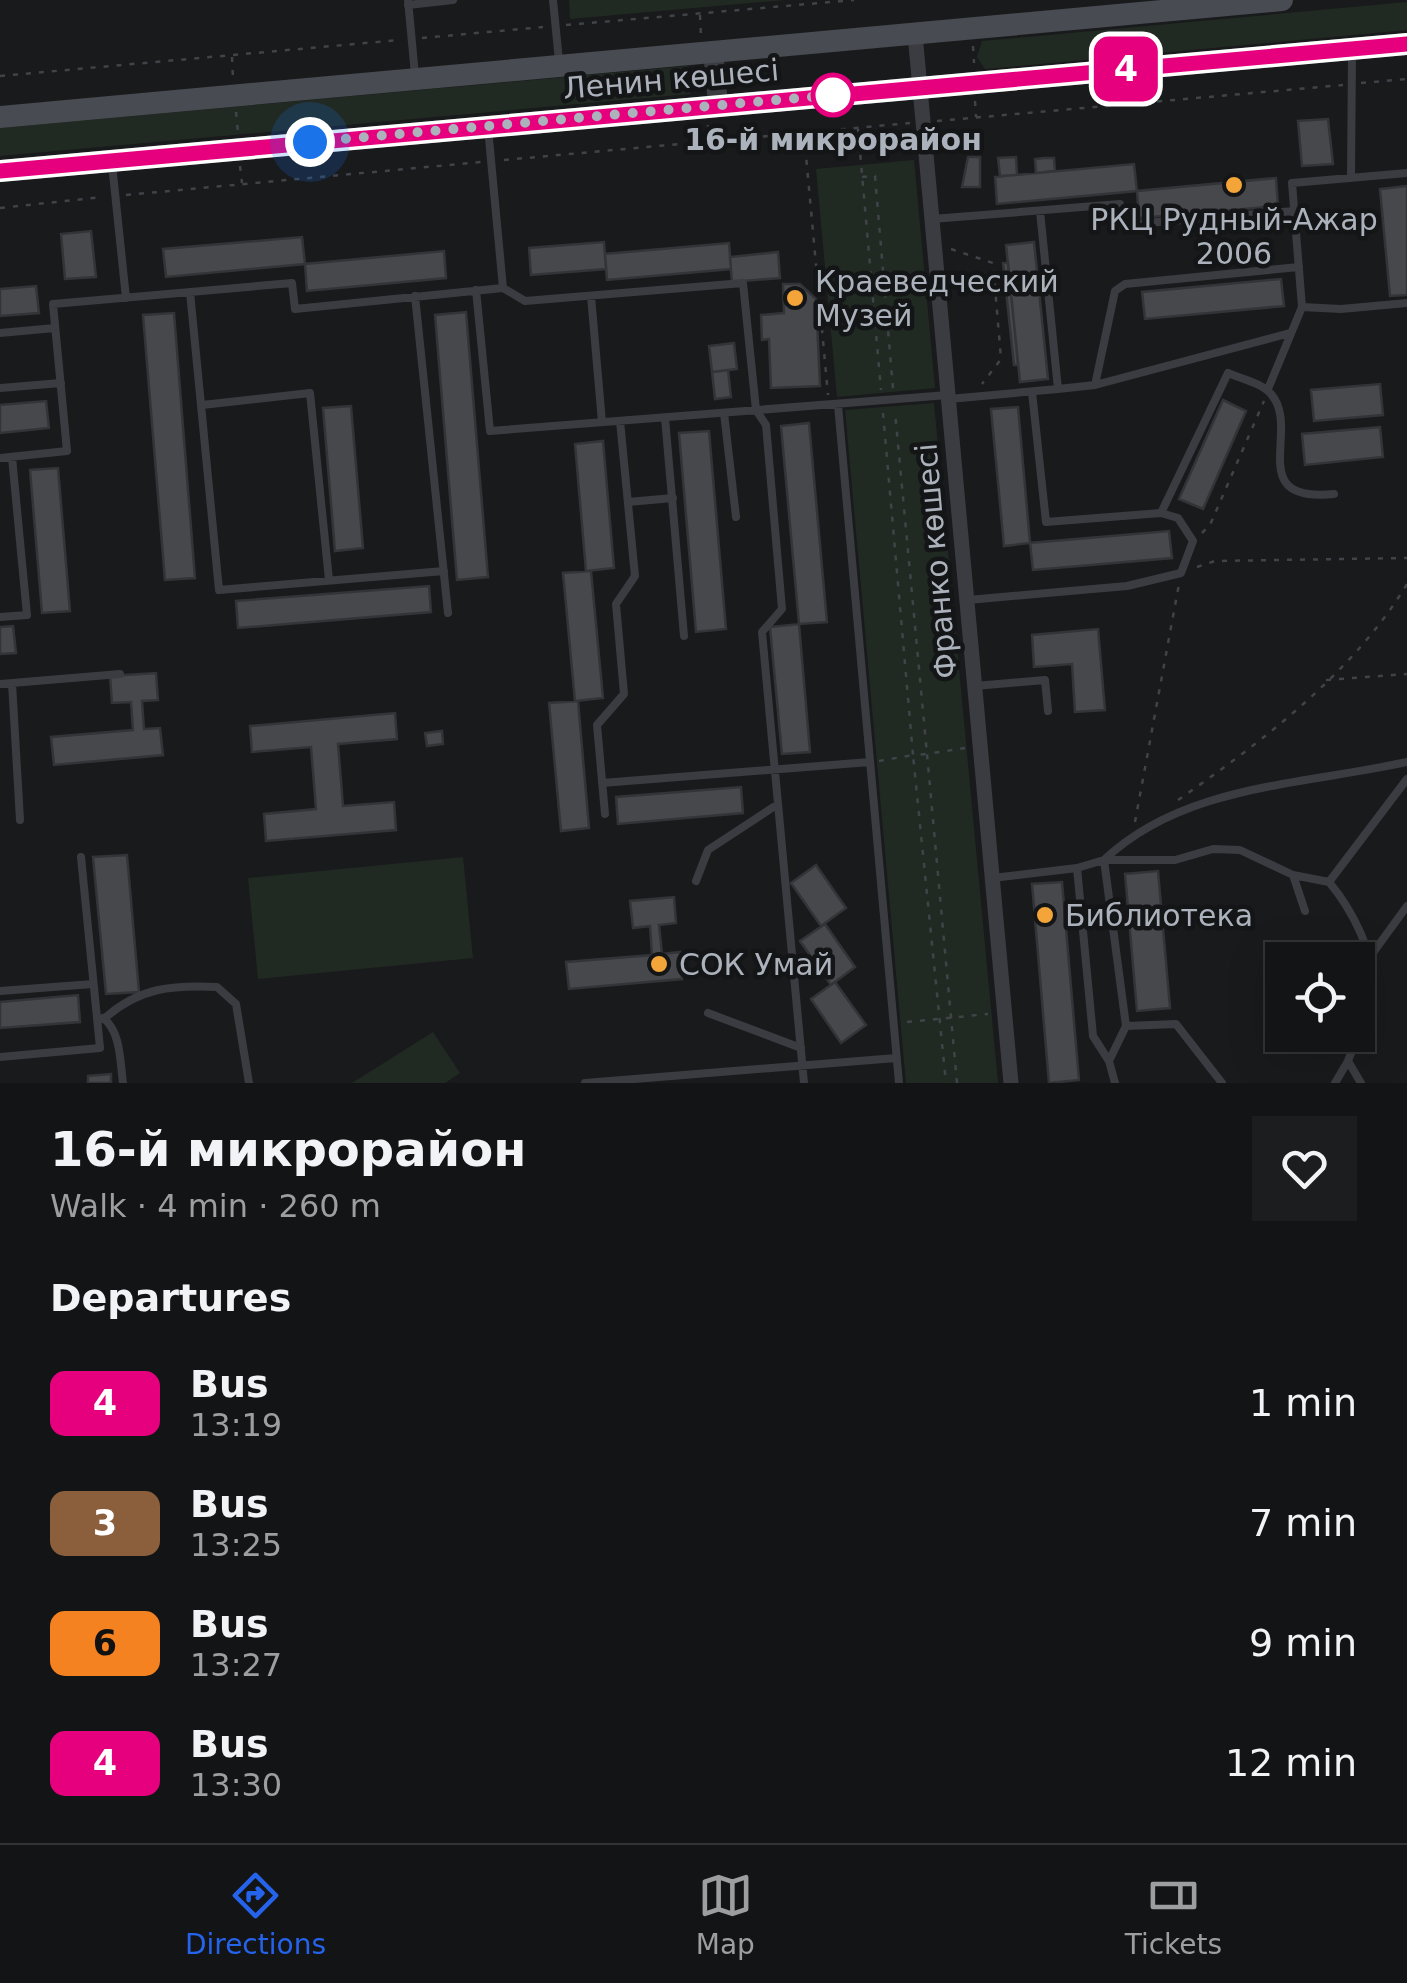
<!DOCTYPE html>
<meta charset="utf-8">
<style>
body{margin:0;font-family:"DejaVu Sans",sans-serif;background:#1c1d1e;color:#f1f3f6;height:100vh;display:flex;flex-direction:column;font-size:38px;white-space:nowrap}
*{box-sizing:border-box;margin:0}
p{font-size:32px;color:#9d9ea0}
.icon{flex:none;width:55px;height:55px;fill:none;stroke:currentColor;stroke-width:2;stroke-linecap:round;stroke-linejoin:round}
.map{position:relative;height:1083px;overflow:hidden}
.side{display:flex;flex-direction:column;background:#131415;flex:1}
.side>*{flex:none}
.badge{padding:0 20px;border-radius:15px;font-size:35px;line-height:65px}
.tools{position:absolute;left:1265px;top:942px;display:grid;gap:20px}
.tools a{display:grid;place-items:center;width:110px;height:110px;border-radius:0px;background:#131415;box-shadow:0 10px 40px #0002,0 0 0 2px #323334;font-size:50px}
.you{position:absolute;width:50px;height:50px;margin:-25px;border:8px solid #fff;border-radius:50%;background:#1a73e8;box-shadow:0 0 0 15px #1a73e833}
.map>.badge{position:absolute;translate:-50% -50%;box-shadow:0 0 0 5px #fff}
h2{padding:0 50px;font-size:38px;line-height:90px}
.round{display:grid;place-items:center;flex:none;width:105px;height:105px;border-radius:0px;background:#1c1d1e}
.overview{display:flex;align-items:center;justify-content:space-between;height:170px;padding:0 50px}
h1{font-size:48px;font-weight:700;line-height:75px}
ul{padding:0;list-style:none}
li{display:flex;align-items:center;gap:30px;height:120px;padding:0 50px}
li div{flex:1}
li b{display:block;font-size:38px}
li em{font-style:normal}
li .badge{min-width:110px;font-weight:700;text-align:center}
.dock{display:flex;justify-content:space-around;align-items:center;height:140px;border-top:2px solid #323334;background:#131415;font-size:28px;color:#9d9ea0}
.dock a{display:grid;justify-items:center;gap:5px}
.dock .active{color:#2563eb}
.map>svg:first-child{display:block}
.green{fill:#212a22}
.building{fill:#46484c;stroke:#333438;stroke-width:2.5}
.lines{fill:none;stroke-linecap:round;stroke-linejoin:round}
.path{stroke:#404348;stroke-width:2.5;stroke-dasharray:5 8;stroke-linecap:butt}
.service{stroke:#3a3c41;stroke-width:8}
.minor{stroke:#3a3c41;stroke-width:15}
.tertiary{stroke:#3a3c41;stroke-width:20}
.secondary{stroke:#484b51;stroke-width:22}
.line-casing{stroke:#fff;stroke-width:22}
.line{stroke:#e6007e;stroke-width:15}
.walk{stroke:#acb2bb;stroke-width:10;stroke-dasharray:0 18}
.stop-dot{fill:#fff;stroke:#e6007e;stroke-width:5}
.poi-dot{fill:#f4a539;stroke:#141517;stroke-width:4}
.labels{text-anchor:middle;dominant-baseline:central;stroke-width:9;stroke-linejoin:round;paint-order:stroke}
.street-label{font-size:30px;fill:#acb2bb;stroke:#141517}
.stop-label{font-size:30px;font-weight:bold;fill:#acb2bb;stroke:#141517}
.poi-label{font-size:30px;fill:#acb2bb;stroke:#141517;text-anchor:start}
</style>
<div class="map">
<svg width="1407" height="1083" viewBox="0 0 1407 1083">
<rect width="100%" height="100%" fill="#191a1c"/>
<!-- green -->
<path class="green" d="M569,0H785L570,19Z
M1407,2V30L985,69L977,57L982,41Z
M688,66L698,80L690,94L0,156V128Z
M914,160L935,388L837,397L816,169Z
M934,403L998,1083H906L845,410Z
M463,857L473,958L258,979L248,878Z
M433,1032L460,1073L445,1083H352Z"/>
<!-- building -->
<path class="building" d="M1328,119L1333,164L1302,166L1298,121Z
M968,157H980V187H962Z
M1016,157L1017,175L1000,176L998,158Z
M1044,158H1054L1055,171L1036,173L1035,159Z
M1134,164L1137,191L997,204L995,177Z
M1276,178L1278,206L1139,218L1137,191Z
M1407,186V295L1390,296L1380,189Z
M91,231L96,277L65,279L61,234Z
M302,237L305,264L166,277L163,249Z
M604,242L606,269L531,275L529,248Z
M1034,242L1048,379L1020,382L1006,245Z
M729,243L731,269L607,280L605,254Z
M444,251L446,278L307,291L305,264Z
M778,252L780,278L732,282L730,257Z
M1008,262L1018,365H1014L1003,263Z
M1281,279L1284,306L1145,319L1142,292Z
M783,284H800L816,299L820,386L771,388L769,339L762,340L761,315L784,313Z
M36,286L39,313L0,316V289Z
M466,312L488,577L457,580L435,315Z
M174,313L195,578L165,580L143,315Z
M734,343L737,369L712,372L709,346Z
M728,370L731,397L715,399L712,372Z
M1380,384L1383,415L1314,421L1311,390Z
M1223,400L1246,411L1203,509L1179,499Z
M46,401L49,428L0,433V405Z
M351,406L363,548L335,551L323,408Z
M1018,407L1030,543L1004,546L991,409Z
M809,423L827,622L799,624L781,426Z
M1380,427L1383,457L1305,465L1302,434Z
M709,431L726,629L696,632L679,433Z
M603,441L614,568L586,571L575,444Z
M58,468L70,611L42,613L30,470Z
M1169,531L1172,558L1033,570L1030,543Z
M591,571L603,698L575,701L563,573Z
M429,586L431,612L238,628L236,601Z
M799,624L810,752L782,754L770,627Z
M13,626L16,653L0,654V627Z
M1098,629L1105,710L1075,712L1072,664L1034,667L1032,635Z
M156,673L158,700L142,701L144,729L160,728L163,755L54,765L51,737L133,730L131,702L112,703L110,676Z
M578,701L589,828L561,831L549,703Z
M395,713L397,739L338,744L343,806L394,802L396,830L266,841L264,814L316,809L311,747L252,752L250,726Z
M442,731L443,744L427,746L425,733Z
M741,787L743,813L618,824L616,797Z
M127,855L139,992L106,994L93,857Z
M816,865L846,908L821,926L791,883Z
M1158,871L1170,1008L1137,1011L1125,874Z
M1062,882L1079,1080L1049,1083L1032,884Z
M674,897L676,923L659,925L662,954L680,952L682,979L569,989L566,962L652,955L650,926L633,928L630,901Z
M825,924L855,967L831,985L800,941Z
M835,982L866,1025L841,1043L811,999Z
M78,995L80,1022L0,1028V1002Z
M111,1074V1083H88V1076Z"/>
<g class="lines">
<!-- path -->
<path class="path" d="M700,15L701,37
M566,25L854,0
M422,38L543,27
M973,46L974,63
M232,57L233,79
M0,76L399,40
M1361,83L1407,79
M975,101L976,117
M236,112L238,133
M937,121L1343,85
M708,125L709,141
M858,129L881,390
M804,134L828,395
M504,160L910,123
M240,166L242,183
M862,177L875,176L893,389
M126,195L481,162
M0,208L103,197
M951,249L993,263L1001,359L982,384
M883,413L913,755L927,754L895,412
M1202,533L1210,525L1264,401
M1197,567L1215,561L1407,558
M1326,680L1407,674
M879,761L913,755L946,1083
M1178,800C1263,741 1353,673 1407,584
M1135,822L1179,584
M907,1022L988,1014
M957,1083L927,754L965,748"/>
<!-- service -->
<path class="service" d="M408,0L415,75
M553,0L559,61
M408,5L453,0
M488,128L503,288
M112,164L126,298
M1351,178L1352,53
M932,219L1120,204L1122,225L1294,211
M476,290L490,431L948,395
M190,292L219,590L444,571
M415,296L448,613
M591,296L602,422
M1302,307L1341,309L1407,303
M0,333L55,328
M1095,385L1115,291L1125,284L1299,267
M0,388L61,383
M1058,389L1095,385L1290,333
M1268,389L1302,307L1292,183L1407,173
M1032,392L1046,522L1161,513L1228,373C1242,379 1262,383 1271,394C1302,429 1243,503 1334,494
M949,399L1058,389L1040,211
M202,405L310,393L329,580
M838,405L899,1083
M724,413L736,517
M665,418L684,636
M0,458L67,451L53,304L292,283L295,309L503,288L525,301L743,283L756,410L766,425L782,609L762,632L804,1083
M628,502L673,498
M968,600L1127,586L1181,573L1193,541L1178,518L1161,513
M0,617L27,615L12,457
M12,683L20,820
M0,684L120,674
M975,686L1045,680L1048,711
M602,783L870,762
M605,814L597,725L624,694L616,604L635,576L620,421
M1077,868L1093,1036L1109,1061L1115,1083
M1293,875L1305,911
M993,878L1077,868L1104,860H1175L1213,849L1240,850L1293,875L1329,882C1351,908 1378,958 1372,992C1369,1015 1356,1039 1348,1061L1361,1083
M696,881L708,850L778,804
M1329,882L1407,779
M1367,961L1407,906
M0,991L93,984
M708,1013L801,1048
M103,1018C121,1031 120,1062 123,1083
M104,1019C139,987 173,985 217,987L236,1004L249,1083
M1126,1026L1176,1024L1222,1083
M0,1057L100,1048L81,857
M1109,1061L1126,1026L1104,860C1184,784 1304,785 1407,762
M585,1083L896,1058
M1335,1083L1348,1061"/>
<!-- minor -->
<path class="minor" d="M915,34L1011,1083"/>
<!-- tertiary -->
<path class="tertiary" d="M713,51L718,104"/>
<!-- secondary -->
<path class="secondary" d="M0,117L1282,0
M0,171L1407,44"/>
</g>
<g class="lines">
<defs>
<path id="line" d="M0,171L1407,44"/>
</defs>
<!-- line casing -->
<use href="#line" class="line-casing"/>
<!-- line -->
<use href="#line" class="line"/>
<!-- walk -->
<path class="walk" d="M310,142L833,95"/>
</g>
<!-- markers -->
<circle class="stop-dot" cx="833" cy="95" r="20"/>
<g class="poi-dot">
<circle cx="1234" cy="185" r="10"/>
<circle cx="795" cy="298" r="10"/>
<circle cx="1045" cy="915" r="10"/>
<circle cx="659" cy="964" r="10"/>
</g>
<g class="labels">
<!-- street labels -->
<g class="street-label">
<text transform="translate(671 79) rotate(-5)">Ленин көшесі</text>
<text transform="translate(936 561) rotate(-95)">Франко көшесі</text>
</g>
<!-- stop labels -->
<g class="stop-label">
<text x="833" y="139">16-й микрорайон</text>
</g>
<!-- poi labels -->
<g class="poi-label">
<text x="1234" y="219" text-anchor="middle">РКЦ Рудный-Ажар<tspan x="1234" dy="34">2006</tspan></text>
<text x="815" y="281">Краеведческий<tspan x="815" dy="34">Музей</tspan></text>
<text x="1065" y="915">Библиотека</text>
<text x="679" y="964">СОК Умай</text>
</g>
</g>
</svg>
<div class="tools">
<a><svg class="icon" aria-label="locate" viewBox="0 0 24 24"><circle cx="12" cy="12" r="6"/><path d="M12 2v4M12 18v4M2 12h4M18 12h4"/></svg></a>
</div>
<div class="you" style="left:310px;top:142px"></div>
<b class="badge" style="left:1126px;top:69px;background:#e6007e;color:#fff">4</b>
</div>
<section class="side">
<div class="overview"><div><h1>16-й микрорайон</h1><p>Walk · 4 min · 260 m</p></div><a class="round"><svg class="icon" aria-label="heart" viewBox="0 0 24 24"><path d="M12 20l-8-8c-3-5 5-10 8-4 3-6 11-1 8 4z"/></svg></a></div>
<h2>Departures</h2>
<ul>
<li><span class="badge" style="background:#e6007e;color:#fff">4</span><div><b>Bus</b><p>13:19</p></div><em>1 min</em></li>
<li><span class="badge" style="background:#8b5e3c;color:#fff">3</span><div><b>Bus</b><p>13:25</p></div><em>7 min</em></li>
<li><span class="badge" style="background:#f58220;color:#111">6</span><div><b>Bus</b><p>13:27</p></div><em>9 min</em></li>
<li><span class="badge" style="background:#e6007e;color:#fff">4</span><div><b>Bus</b><p>13:30</p></div><em>12 min</em></li>
</ul>
</section>
<nav class="dock">
<a class="active"><svg class="icon" aria-label="directions" viewBox="0 0 24 24"><path d="M12 3l9 9-9 9-9-9zM9 14v-3h6M13 9l2 2-2 2"/></svg>Directions</a>
<a><svg class="icon" aria-label="map" viewBox="0 0 24 24"><path d="M3 6l6-2 6 2 6-2v14l-6 2-6-2-6 2zM9 4v14M15 6v14"/></svg>Map</a>
<a><svg class="icon" aria-label="tickets" viewBox="0 0 24 24"><path d="M3 7h18v10H3zM15 7v10"/></svg>Tickets</a>
</nav>
